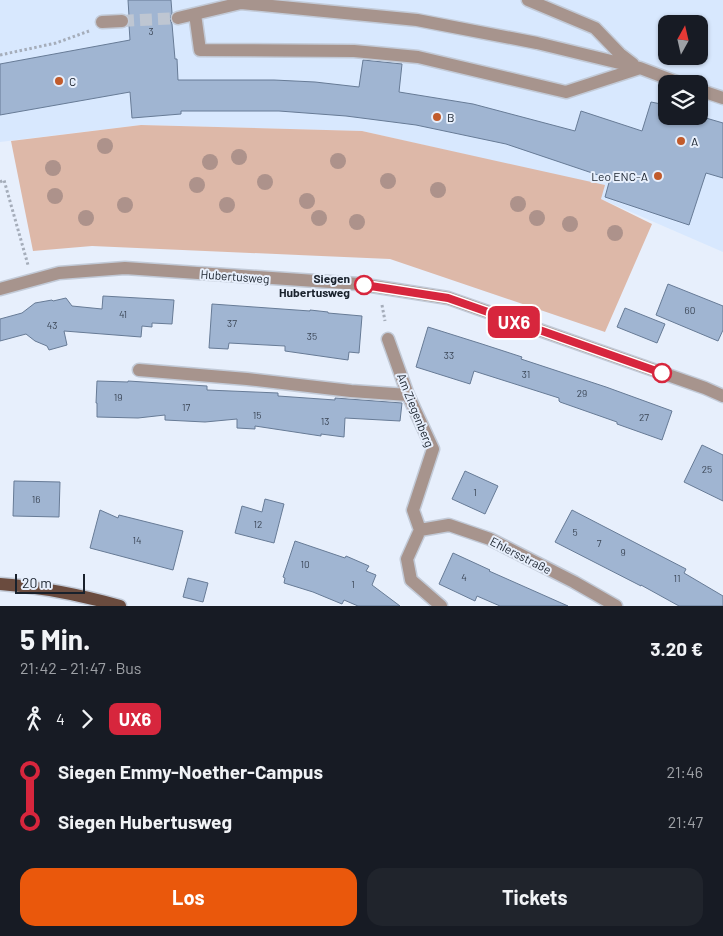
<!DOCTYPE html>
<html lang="de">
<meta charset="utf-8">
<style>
body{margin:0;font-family:Barlow,sans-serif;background:#20242c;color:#f1f3f6;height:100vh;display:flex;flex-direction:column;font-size:19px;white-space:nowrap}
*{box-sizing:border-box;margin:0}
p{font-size:16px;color:#9ea1a6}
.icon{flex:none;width:28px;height:28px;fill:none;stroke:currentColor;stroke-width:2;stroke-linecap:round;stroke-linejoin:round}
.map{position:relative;height:606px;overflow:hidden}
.details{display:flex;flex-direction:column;background:#171b24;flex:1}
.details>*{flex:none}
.badge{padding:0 10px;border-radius:8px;font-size:18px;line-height:32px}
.needle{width:32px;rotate:8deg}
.fabs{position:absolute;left:658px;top:15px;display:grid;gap:10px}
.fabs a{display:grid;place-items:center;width:50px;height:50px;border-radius:10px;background:#171b24;box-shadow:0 1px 4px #0004;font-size:25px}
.scale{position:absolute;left:15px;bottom:12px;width:70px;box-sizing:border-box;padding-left:5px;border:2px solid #19212c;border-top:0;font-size:14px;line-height:18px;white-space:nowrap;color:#19212c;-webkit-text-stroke:4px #e7effc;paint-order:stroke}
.map>.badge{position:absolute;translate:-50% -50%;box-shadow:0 0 0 2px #fff}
.legs{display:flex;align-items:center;gap:8px;height:55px;padding:0 20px;font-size:16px}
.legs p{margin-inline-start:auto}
.summary{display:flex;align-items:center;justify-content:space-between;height:85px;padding:0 20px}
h1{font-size:28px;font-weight:700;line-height:38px}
.action{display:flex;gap:10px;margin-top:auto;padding:10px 20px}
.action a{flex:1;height:58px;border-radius:15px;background:#ea580c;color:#fff;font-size:20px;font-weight:700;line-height:58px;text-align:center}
.action a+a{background:#20242c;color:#f1f3f6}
ul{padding:0 20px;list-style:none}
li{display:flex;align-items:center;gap:18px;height:50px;font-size:19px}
li i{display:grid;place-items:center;width:8px;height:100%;margin:0 6px;background:currentColor}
li i::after{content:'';width:12px;height:12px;margin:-6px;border:4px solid;border-radius:50%;background:#171b24}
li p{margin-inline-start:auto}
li:first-child i{background:linear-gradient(#0000 50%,currentColor 0)}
li:last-child i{background:linear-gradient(currentColor 50%,#0000 0)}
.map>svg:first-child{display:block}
.built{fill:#d8e8fe;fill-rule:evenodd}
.green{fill:#ddb8a8}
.building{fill:#a0b5d2;stroke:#677b96}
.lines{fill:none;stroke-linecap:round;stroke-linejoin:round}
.minor-tunnel{stroke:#bec6d2;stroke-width:12;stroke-dasharray:12 6;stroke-linecap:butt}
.minor-casing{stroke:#c2cad7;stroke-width:15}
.major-casing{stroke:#c2cad7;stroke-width:15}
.path{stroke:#a5adba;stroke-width:3;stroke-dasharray:2.5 2.5;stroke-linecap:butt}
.minor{stroke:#a7948d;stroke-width:12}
.major{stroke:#6a4b3e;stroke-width:12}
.tree{fill:#ad928b}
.line-1-casing{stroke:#fff;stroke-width:11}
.line-1{stroke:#d7263d;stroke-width:8}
.poi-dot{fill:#c15b2c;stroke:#e7effc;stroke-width:2}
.stop-1-dot{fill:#fff;stroke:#d7263d;stroke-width:2.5}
.labels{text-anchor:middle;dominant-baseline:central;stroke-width:4;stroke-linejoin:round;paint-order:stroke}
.number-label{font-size:10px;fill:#3b4656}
.poi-label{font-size:12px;fill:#19212c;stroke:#e7effc;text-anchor:start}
.street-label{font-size:12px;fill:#19212c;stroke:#e7effc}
.stop-label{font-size:12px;font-weight:bold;fill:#19212c;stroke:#e7effc;text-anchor:end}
</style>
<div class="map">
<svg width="723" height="606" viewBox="0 0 723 606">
<rect width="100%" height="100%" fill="#e7effc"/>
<!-- built -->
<path class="built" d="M0,0H723V252L601,199L604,186L362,131L141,125L0,142ZM666,24H699V56H666ZM666,84H699V116H666Z"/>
<!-- green -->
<path class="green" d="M141,125L362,131L605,185L601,199L652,224L605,332L390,259L92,246L33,251L11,141Z"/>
<!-- building -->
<path class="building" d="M128,0H171L172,13L170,19L172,24L175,59H177L178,80H274L315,82L359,87L363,60L402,64L399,92L473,104L575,131L581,111L642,131L651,102L666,105V116H699L723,123V178L706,173L689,225L605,197L610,179L506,144L416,125L346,116L279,111H181V114L132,118L130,92L0,115V64L130,40L129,25L130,20L129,16Z
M668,284L723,306V330L718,341L656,315Z
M103,296L174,300L172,324L152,323V327L142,326L141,337L64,331L67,345L49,350L47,346L35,341L26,334L0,341V319L22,313L35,303L52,300L53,301L66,298L72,306L102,309Z
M212,304L310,311V310L328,312V313L362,316L359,353L349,352L348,360L285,351V346L229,343L228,349L209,348Z
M625,308L665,324L657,343L617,327Z
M428,327L482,344L522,357L521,359L606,387L672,411L662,440L617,424V422L560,402L559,401V398L474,371L470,384L416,367Z
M97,381L128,382V381L207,386V390L278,393V396L335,400V398L402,403L400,421L345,418L344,437L321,434V436L255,426V429L237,428V419L205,422L165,420V415L138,418L97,417V403H96Z
M702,445L723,455V501L684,482Z
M465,471L498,486L485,514L452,499Z
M14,481L60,482L59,517L13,516Z
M265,499L284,504L274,543L235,533L242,506L262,512Z
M100,510L118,518L119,515L183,531L173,570L90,548Z
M572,510L686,569L684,573L723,596V606H679L641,585V586L555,542Z
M295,541L345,558L346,556L369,566L366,571L376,575L372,585L400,606H358L344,600L342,604L313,592L284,583L285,578L283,577Z
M453,553L490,570L489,571L568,606H500L477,596L475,601L439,584Z
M188,578L208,583L203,602L183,597Z"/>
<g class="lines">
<!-- minor-tunnel -->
<path class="minor-tunnel" d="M122,21L178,18"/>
<defs>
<path id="minor" d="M528,0L595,28L620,54L633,64
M195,14L200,50L354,51L418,57L566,92L640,68
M178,18L241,3L417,20L537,43L640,68L682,84
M102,22L122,21
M699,90L723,98
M0,289L59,273L125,268L359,284L448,298L705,388L723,396
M388,339L408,395L433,449L413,510L420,530L407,559L411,580L441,606
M139,370L247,379L351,391L408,395
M420,530L449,525L490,539L574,582L616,606"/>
<path id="major" d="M0,584C40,587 81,595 120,606"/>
</defs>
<!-- minor casing -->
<use href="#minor" class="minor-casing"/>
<!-- major casing -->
<use href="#major" class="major-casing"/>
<!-- path -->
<path class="path" d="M0,55L56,43L89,31
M0,182L4,180L28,265
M382,305L385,321"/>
<!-- minor -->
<use href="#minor" class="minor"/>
<!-- major -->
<use href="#major" class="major"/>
</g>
<!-- trees -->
<g class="tree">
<circle cx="105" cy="146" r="8"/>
<circle cx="239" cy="157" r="8"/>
<circle cx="338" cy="161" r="8"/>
<circle cx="210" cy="162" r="8"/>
<circle cx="53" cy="168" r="8"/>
<circle cx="388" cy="181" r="8"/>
<circle cx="265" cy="182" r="8"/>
<circle cx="197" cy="185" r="8"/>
<circle cx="438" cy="190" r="8"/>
<circle cx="55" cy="196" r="8"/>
<circle cx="307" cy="201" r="8"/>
<circle cx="518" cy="204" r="8"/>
<circle cx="125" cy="205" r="8"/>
<circle cx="227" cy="205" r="8"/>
<circle cx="86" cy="218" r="8"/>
<circle cx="319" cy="218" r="8"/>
<circle cx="537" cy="218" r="8"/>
<circle cx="357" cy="222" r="8"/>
<circle cx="570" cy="224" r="8"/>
<circle cx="615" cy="233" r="8"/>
</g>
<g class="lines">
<defs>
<path id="line-1" d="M364,285L448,298L662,373"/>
</defs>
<!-- line-1 casing -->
<use href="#line-1" class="line-1-casing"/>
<!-- line-1 -->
<use href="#line-1" class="line-1"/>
</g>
<!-- markers -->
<g class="poi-dot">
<circle cx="59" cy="81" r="5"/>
<circle cx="437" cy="117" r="5"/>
<circle cx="681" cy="141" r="5"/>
<circle cx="658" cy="176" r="5"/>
</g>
<g class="stop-1-dot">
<circle cx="364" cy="285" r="9"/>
<circle cx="662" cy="373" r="9"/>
</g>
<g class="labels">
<!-- number labels -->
<g class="number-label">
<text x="151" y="31">3</text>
<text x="690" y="310">60</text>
<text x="123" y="314">41</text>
<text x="232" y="323">37</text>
<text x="52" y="325">43</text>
<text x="312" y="336">35</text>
<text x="449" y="355">33</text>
<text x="526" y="374">31</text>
<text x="582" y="393">29</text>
<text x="118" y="397">19</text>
<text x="186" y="407">17</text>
<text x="257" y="415">15</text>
<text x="644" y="417">27</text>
<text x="325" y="421">13</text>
<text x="707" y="469">25</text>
<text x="475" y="492">1</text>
<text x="36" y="499">16</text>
<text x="258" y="524">12</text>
<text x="575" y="532">5</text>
<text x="137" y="540">14</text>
<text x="599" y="543">7</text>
<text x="623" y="552">9</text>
<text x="305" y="564">10</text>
<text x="464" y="577">4</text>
<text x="677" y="578">11</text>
<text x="353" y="584">1</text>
</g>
<!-- poi labels -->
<g class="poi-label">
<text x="69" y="81">C</text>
<text x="447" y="117">B</text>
<text x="691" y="141">A</text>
<text x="648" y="176" text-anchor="end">Leo ENC-A</text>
</g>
<!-- street labels -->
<g class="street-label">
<text transform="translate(235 276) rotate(4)">Hubertusweg</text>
<text transform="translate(416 410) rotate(68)">Am Ziegenberg</text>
<text transform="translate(521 555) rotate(27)">Ehlersstraße</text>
</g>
<!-- stop labels -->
<g class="stop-label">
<text x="350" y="278">Siegen<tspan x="350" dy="14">Hubertusweg</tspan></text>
</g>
</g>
</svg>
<div class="fabs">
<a><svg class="needle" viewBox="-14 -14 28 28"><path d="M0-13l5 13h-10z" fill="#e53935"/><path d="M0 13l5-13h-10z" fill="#9ea1a6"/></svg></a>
<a><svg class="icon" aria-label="layers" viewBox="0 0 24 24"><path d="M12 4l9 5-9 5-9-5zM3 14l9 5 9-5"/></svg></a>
</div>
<div class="scale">20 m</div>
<b class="badge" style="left:514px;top:322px;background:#d7263d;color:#fff">UX6</b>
</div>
<section class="details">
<div class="summary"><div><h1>5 Min.</h1><p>21:42 – 21:47 · Bus</p></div><b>3.20 €</b></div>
<div class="legs"><svg class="icon" aria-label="walk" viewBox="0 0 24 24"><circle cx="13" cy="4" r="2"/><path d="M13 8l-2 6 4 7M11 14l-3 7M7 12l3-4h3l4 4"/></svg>4<svg class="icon" aria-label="forward" viewBox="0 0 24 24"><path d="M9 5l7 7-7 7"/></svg><b class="badge" style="background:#d7263d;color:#fff">UX6</b></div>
<ul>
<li><i style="color:#d7263d"></i><b>Siegen Emmy-Noether-Campus</b><p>21:46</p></li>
<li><i style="color:#d7263d"></i><b>Siegen Hubertusweg</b><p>21:47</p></li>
</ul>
<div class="action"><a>Los</a><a>Tickets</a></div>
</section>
